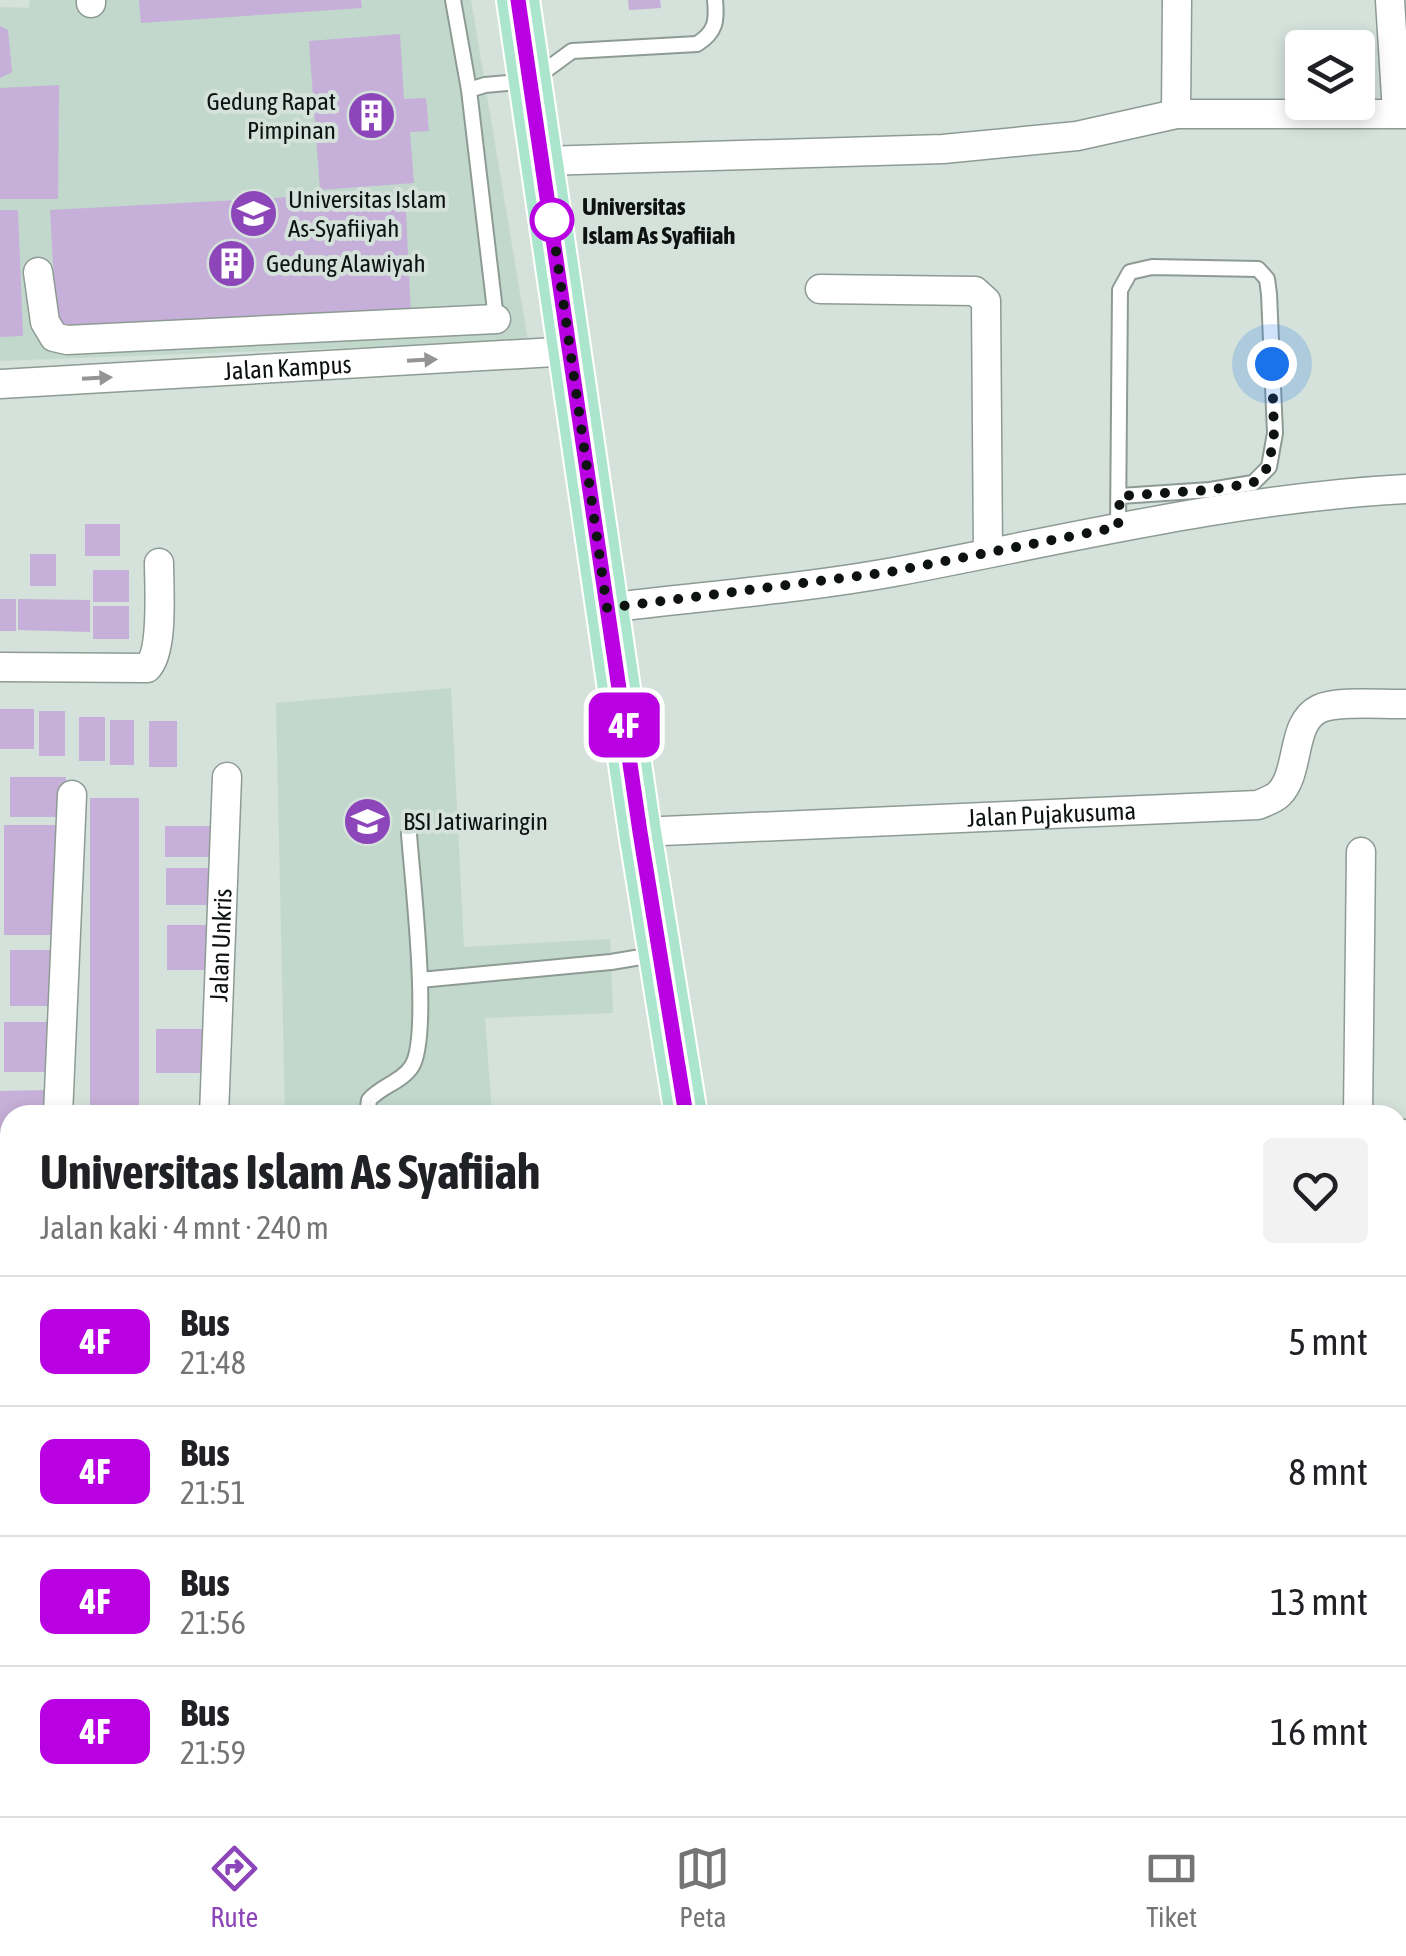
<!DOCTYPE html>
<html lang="id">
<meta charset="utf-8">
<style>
body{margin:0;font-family:"Asap Condensed",sans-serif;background:#f2f2f2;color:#202124;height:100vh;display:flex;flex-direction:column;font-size:38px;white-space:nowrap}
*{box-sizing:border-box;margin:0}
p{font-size:32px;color:#757577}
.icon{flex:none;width:55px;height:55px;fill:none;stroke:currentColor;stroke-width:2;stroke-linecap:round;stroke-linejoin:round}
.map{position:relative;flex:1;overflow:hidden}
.sheet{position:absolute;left:0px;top:1105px;width:1408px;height:712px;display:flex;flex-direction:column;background:#fff;border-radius:30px 30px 0 0;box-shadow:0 5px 15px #0003}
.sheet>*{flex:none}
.badge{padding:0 20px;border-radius:15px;font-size:35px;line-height:65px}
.controls{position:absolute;left:1285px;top:30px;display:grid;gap:20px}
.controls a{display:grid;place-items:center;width:90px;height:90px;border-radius:10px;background:#fff;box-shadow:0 5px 15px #0003;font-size:50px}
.you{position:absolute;width:50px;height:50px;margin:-25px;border:8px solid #fff;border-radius:50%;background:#1a73e8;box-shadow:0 0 0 15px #1a73e833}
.map>.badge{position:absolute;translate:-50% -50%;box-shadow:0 0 0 5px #fff}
.round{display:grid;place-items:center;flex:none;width:105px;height:105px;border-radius:10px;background:#f2f2f2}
.headline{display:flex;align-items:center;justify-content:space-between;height:170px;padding:0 40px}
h1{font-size:48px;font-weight:700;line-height:75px}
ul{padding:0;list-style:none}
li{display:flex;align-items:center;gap:30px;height:130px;padding:0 40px;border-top:2px solid #e0e0e0}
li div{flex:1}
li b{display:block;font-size:38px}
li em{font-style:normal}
li .badge{min-width:110px;font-weight:700;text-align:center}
.menu{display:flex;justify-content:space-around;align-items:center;height:140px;border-top:2px solid #e0e0e0;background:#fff;font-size:28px;color:#757577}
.menu a{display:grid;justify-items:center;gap:5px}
.menu .active{color:#8d46b9}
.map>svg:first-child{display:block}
.built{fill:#c2d8cd}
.building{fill:#c6afd8}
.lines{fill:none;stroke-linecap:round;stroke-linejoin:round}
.service-casing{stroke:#8e9b94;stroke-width:18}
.minor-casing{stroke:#8e9b94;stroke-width:31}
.primary-casing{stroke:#fff;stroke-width:46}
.service{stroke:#fff;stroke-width:14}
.minor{stroke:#fff;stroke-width:28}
.primary{stroke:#ace5cd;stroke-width:42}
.oneway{fill:#939594}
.line-casing{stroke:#fff;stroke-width:22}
.line{stroke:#b900e2;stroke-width:15}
.walk{stroke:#0e1311;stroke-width:10;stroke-dasharray:0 18}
.stop-dot{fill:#fff;stroke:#b900e2;stroke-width:5}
.labels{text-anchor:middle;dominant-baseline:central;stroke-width:8;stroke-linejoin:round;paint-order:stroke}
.poi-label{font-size:25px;fill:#0e1311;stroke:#d4e2db;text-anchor:start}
.stop-label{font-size:25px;font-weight:bold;fill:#0e1311;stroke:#d4e2db;text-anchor:start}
.street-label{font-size:25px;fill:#0e1311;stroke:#d4e2db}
</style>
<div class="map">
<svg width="1406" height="1816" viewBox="0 0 1406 1816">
<rect width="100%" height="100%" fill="#d4e2db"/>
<!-- built -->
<path class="built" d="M30,0H471L528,341L0,361V7L29,8Z
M451,688L464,947L610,939L613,1013L485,1018L492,1115H285L276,703Z
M1398,1318H1406V1816H822L821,1808H1398Z
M95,1808H751L753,1816H96Z"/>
<!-- building -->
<path class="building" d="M139,0H361L362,8L141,23Z
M628,0H660L661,8L629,10Z
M0,26L8,30L12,72L0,78Z
M400,34L404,99L426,98L429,131L410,132L414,183L320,190L309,41Z
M59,85L58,199H0V88Z
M405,191L411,316L57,335L50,210Z
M0,210H18L23,336L0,337Z
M85,524H120V556H85Z
M30,554H56V586H30Z
M93,570H129V602H93Z
M0,599H16V631H0Z
M18,599L90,600V632L18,630Z
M93,606H129V639H93Z
M0,709H34V749H0Z
M39,711H65V756H39Z
M79,717H105V761H79Z
M110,720H134V765H110Z
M149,721H177V767H149Z
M10,777H66V817H10Z
M90,798H139V1115H90Z
M4,825H57V935H4Z
M165,826H221V857H165Z
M166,868H212V905H166Z
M167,925H207V970H167Z
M10,950H53V1006H10Z
M4,1022H52V1072H4Z
M156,1029H206V1073H156Z
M48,1090L49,1115H10V1136H0V1091Z
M0,1146H10V1198H0Z"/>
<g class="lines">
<defs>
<path id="service" d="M453,0L469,90L496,319
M469,90L485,85L531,81L572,51L697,44C716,32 717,21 715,0
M1118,527L1120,290L1130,272L1152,267L1258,269L1267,279L1269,294L1275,433L1269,467L1253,483L1210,490L1120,496
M420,980L611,962L653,955
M367,1115L369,1100C381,1086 402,1082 412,1066C431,1035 412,877 409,834
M243,1808L244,1816
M625,1808L640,1816
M1136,1808L1137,1816
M303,1816L479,1808"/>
<g id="minor">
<path d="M91,0V3"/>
<path d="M1390,0L1397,113"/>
<path d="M1176,114L1177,0"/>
<path d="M543,161L943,149L1077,136L1176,114H1406"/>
<path d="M38,272L45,322L54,337L67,340L496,319"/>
<path d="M820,289L975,291L986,301L988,553"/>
<path id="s1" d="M0,384L572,351"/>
<path d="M607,608C702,596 800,589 894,572C1064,540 1233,498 1406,489"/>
<path d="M0,667L147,668C164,652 159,588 159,563"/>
<path id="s2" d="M640,832L1258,805C1265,802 1274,799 1279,794C1301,772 1290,723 1319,709C1338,700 1384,705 1406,704"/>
<path d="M58,1115L72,795"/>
<path id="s3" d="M214,1115L227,777"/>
<path d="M1358,1115L1361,852"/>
<path d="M1398,1134H1406"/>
<path d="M0,1211L10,1210"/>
<path d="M1398,1481L1406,1477"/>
</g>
<path id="primary" d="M518,0L640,832L686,1115
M792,1808L794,1816"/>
</defs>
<!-- service casing -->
<use href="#service" class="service-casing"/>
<!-- minor casing -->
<use href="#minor" class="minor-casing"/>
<!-- primary casing -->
<use href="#primary" class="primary-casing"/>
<!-- service -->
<use href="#service" class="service"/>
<!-- minor -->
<use href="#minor" class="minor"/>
<!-- primary -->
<use href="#primary" class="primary"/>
</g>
<!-- one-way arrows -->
<defs><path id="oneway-solid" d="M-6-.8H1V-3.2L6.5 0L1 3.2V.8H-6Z" transform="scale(2.5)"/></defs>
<g class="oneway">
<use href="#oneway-solid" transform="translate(422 360) rotate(-3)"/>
<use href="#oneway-solid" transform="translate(97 378) rotate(-3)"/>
</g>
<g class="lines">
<defs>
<path id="line" d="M518,0L640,832L686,1115"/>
</defs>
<!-- line casing -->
<use href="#line" class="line-casing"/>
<!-- line -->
<use href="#line" class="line"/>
<!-- walk -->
<path class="walk" d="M552,220L550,209L607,608L890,572L1118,527L1120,496L1210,490L1253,483L1269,466L1274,433L1272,364"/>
</g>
<!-- icons -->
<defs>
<symbol id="building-disc" viewBox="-11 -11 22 22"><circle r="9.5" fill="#8d46b9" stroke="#d4e2db"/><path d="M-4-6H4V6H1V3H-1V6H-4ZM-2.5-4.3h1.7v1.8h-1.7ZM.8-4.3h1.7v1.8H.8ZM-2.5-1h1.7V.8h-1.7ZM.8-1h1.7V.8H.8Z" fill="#fff"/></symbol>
<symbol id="university-disc" viewBox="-11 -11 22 22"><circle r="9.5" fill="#8d46b9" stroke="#d4e2db"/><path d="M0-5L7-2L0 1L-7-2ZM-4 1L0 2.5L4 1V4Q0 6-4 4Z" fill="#fff"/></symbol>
</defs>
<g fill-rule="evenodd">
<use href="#building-disc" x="344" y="88" width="55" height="55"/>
<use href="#university-disc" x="226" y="186" width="55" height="55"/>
<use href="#building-disc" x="204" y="236" width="55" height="55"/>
<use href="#university-disc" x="340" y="794" width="55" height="55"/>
</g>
<!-- markers -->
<circle class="stop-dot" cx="552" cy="220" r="20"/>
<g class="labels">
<!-- poi labels -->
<g class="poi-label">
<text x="336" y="101" text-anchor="end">Gedung Rapat<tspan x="336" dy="29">Pimpinan</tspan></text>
<text x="288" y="199">Universitas Islam<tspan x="288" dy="29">As-Syafiiyah</tspan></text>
<text x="266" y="263">Gedung Alawiyah</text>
<text x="403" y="821">BSI Jatiwaringin</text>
</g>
<!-- stop labels -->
<g class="stop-label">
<text x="582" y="206">Universitas<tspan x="582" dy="29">Islam As Syafiiah</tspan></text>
</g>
<!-- street labels -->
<g class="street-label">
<text stroke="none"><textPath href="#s1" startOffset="288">Jalan Kampus</textPath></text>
<text stroke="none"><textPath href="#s2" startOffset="412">Jalan Pujakusuma</textPath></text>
<text stroke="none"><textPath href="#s3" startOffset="170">Jalan Unkris</textPath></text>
</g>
</g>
</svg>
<div class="controls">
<a><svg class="icon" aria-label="layers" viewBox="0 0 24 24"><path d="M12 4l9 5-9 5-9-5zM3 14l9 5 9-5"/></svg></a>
</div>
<div class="you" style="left:1272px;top:364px"></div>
<b class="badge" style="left:624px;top:725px;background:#b900e2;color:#fff">4F</b>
<section class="sheet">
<div class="headline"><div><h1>Universitas Islam As Syafiiah</h1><p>Jalan kaki · 4 mnt · 240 m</p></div><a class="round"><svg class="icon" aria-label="heart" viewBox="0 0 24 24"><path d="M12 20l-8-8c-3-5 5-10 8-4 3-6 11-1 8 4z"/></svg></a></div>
<ul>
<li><span class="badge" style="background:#b900e2;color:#fff">4F</span><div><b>Bus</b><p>21:48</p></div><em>5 mnt</em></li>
<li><span class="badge" style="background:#b900e2;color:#fff">4F</span><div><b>Bus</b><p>21:51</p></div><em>8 mnt</em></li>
<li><span class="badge" style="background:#b900e2;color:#fff">4F</span><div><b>Bus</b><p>21:56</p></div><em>13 mnt</em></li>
<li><span class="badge" style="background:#b900e2;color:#fff">4F</span><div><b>Bus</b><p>21:59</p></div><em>16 mnt</em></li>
</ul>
</section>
</div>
<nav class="menu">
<a class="active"><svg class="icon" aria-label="directions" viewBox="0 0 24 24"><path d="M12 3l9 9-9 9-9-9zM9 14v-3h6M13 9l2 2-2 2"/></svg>Rute</a>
<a><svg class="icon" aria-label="map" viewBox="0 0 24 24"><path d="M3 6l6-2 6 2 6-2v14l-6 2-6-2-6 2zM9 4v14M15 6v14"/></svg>Peta</a>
<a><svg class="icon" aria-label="tickets" viewBox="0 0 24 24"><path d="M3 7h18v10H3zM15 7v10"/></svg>Tiket</a>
</nav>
